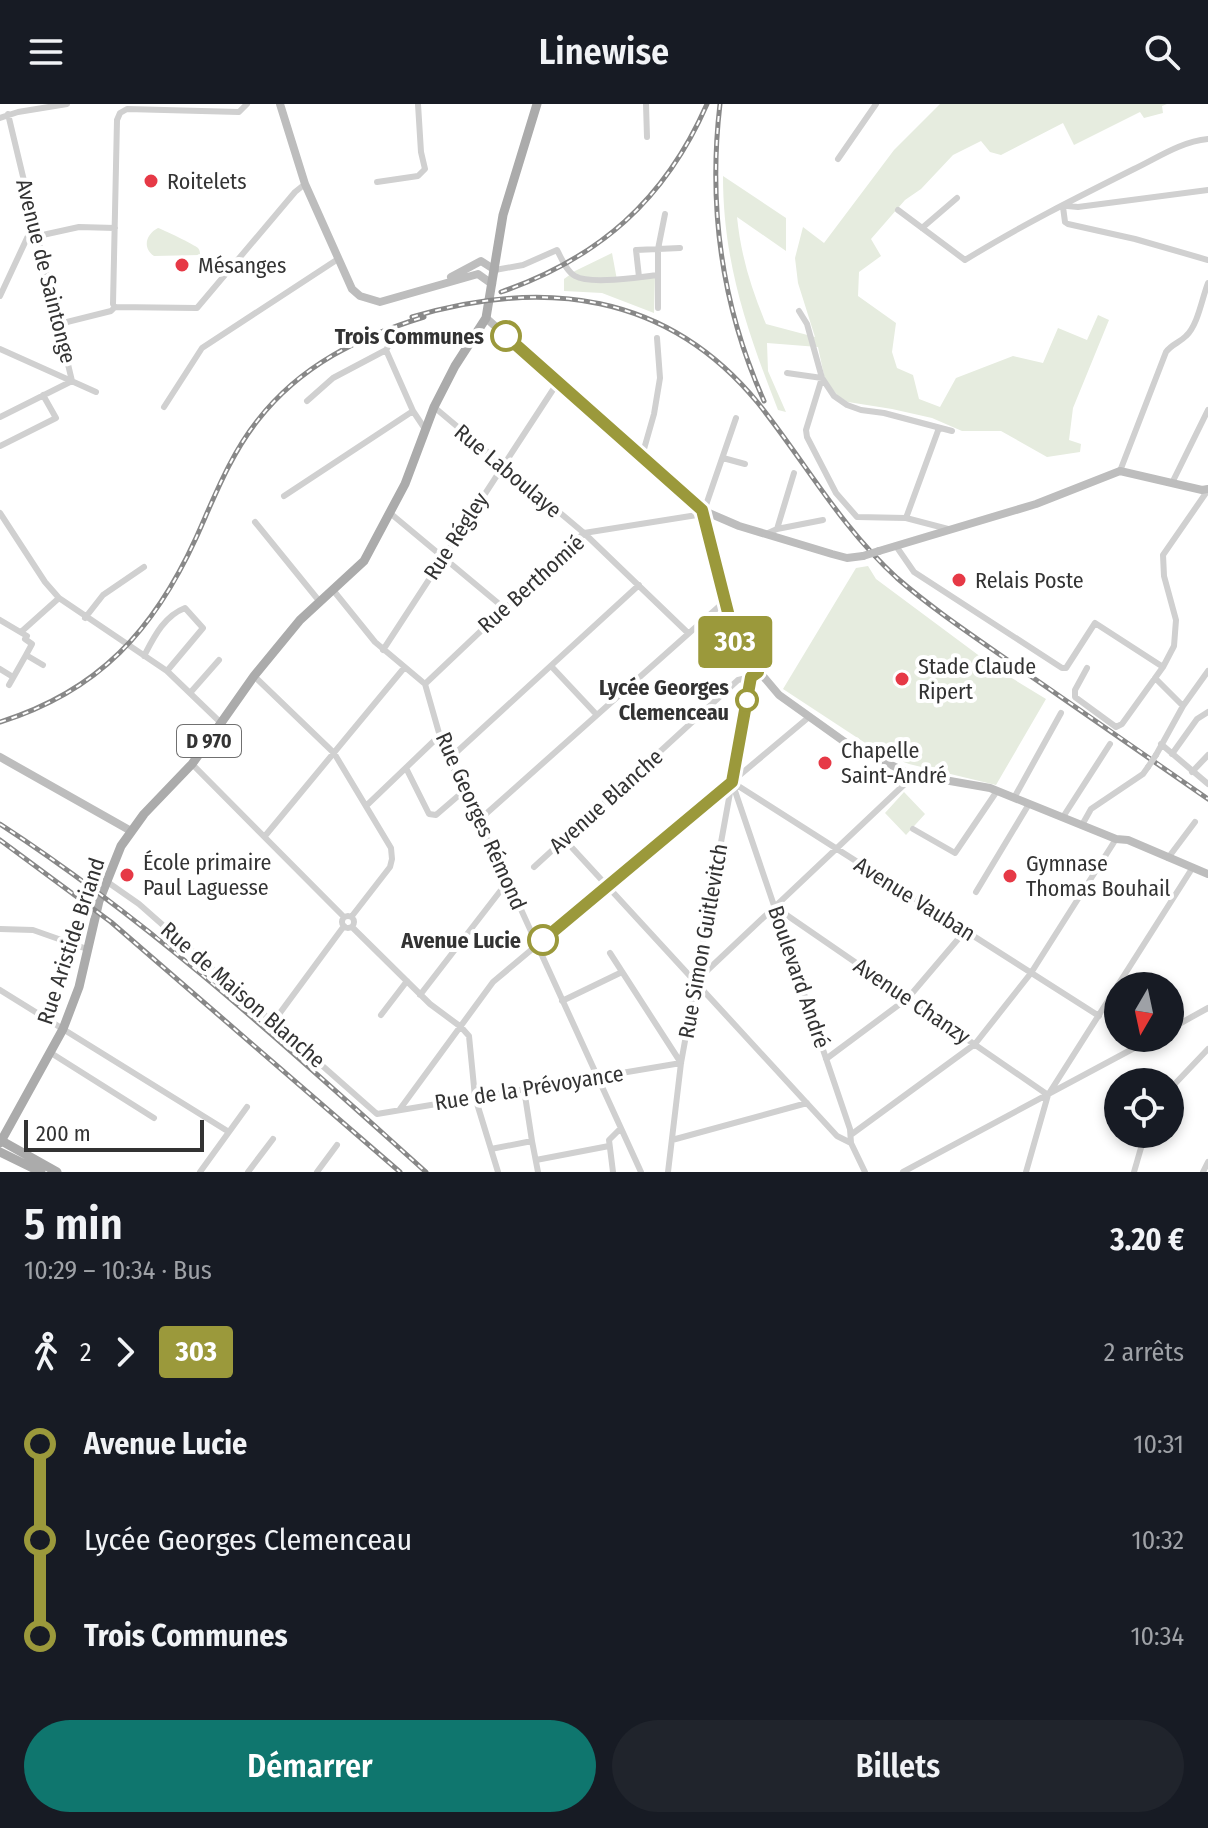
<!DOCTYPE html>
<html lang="fr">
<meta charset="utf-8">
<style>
body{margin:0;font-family:"Fira Sans Condensed",sans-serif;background:#20242c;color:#f1f3f6;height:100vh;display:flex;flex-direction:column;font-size:30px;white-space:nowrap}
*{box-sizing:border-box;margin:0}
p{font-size:26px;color:#9ea1a6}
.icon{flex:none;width:44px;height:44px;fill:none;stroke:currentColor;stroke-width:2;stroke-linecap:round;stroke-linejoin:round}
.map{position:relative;height:1068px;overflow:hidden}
.panel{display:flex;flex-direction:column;background:#171b24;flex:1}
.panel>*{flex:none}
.badge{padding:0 16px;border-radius:6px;font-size:28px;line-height:52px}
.needle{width:52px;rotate:189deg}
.tools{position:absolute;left:1104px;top:868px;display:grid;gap:16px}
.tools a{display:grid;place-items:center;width:80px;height:80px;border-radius:50%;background:#171b24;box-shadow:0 4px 12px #0003;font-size:40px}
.scale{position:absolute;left:24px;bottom:20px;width:180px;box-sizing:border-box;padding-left:8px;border:4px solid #333;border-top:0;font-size:22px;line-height:28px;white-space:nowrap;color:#333;-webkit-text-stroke:6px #fff;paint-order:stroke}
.map>.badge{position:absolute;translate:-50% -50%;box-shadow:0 0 0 4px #fff}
.legs{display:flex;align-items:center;gap:12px;height:88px;padding:0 24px;font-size:26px}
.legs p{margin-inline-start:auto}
.overview{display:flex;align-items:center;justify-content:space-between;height:136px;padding:0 24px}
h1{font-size:44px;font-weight:600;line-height:60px}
.cta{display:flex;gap:16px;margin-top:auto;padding:16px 24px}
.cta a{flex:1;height:92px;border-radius:48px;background:#0f766e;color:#fff;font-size:32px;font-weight:600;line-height:92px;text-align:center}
.cta a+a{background:#20242c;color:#f1f3f6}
ul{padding:0 24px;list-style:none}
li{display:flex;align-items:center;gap:28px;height:96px;font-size:30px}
li i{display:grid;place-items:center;width:12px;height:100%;margin:0 10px;background:currentColor}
li i::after{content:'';width:20px;height:20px;margin:-10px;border:6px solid;border-radius:50%;background:#171b24}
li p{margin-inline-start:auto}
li:first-child i{background:linear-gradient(#0000 50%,currentColor 0)}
li:last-child i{background:linear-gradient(currentColor 50%,#0000 0)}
header{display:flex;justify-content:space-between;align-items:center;height:104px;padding:0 24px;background:#171b24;font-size:36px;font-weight:600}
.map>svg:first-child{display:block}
.green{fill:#e6ecdf}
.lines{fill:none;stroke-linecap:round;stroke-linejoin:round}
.street{stroke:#d0d0d0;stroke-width:6}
.secondary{stroke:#bdbdbd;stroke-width:8}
.primary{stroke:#ababab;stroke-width:9}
.rail-casing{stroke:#888;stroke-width:5}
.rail{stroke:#fff;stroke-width:2;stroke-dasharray:6;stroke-linecap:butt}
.street-bridge{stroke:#d0d0d0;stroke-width:6}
.secondary-bridge{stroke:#bdbdbd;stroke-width:8}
.line-1-casing{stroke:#fff;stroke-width:18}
.line-1{stroke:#9b993b;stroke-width:12}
.poi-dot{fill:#e63946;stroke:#fff;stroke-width:3}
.stop-1-dot{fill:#fff;stroke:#9b993b;stroke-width:4}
.labels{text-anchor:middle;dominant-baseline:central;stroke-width:8;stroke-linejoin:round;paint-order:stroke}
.shield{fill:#fff;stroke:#707070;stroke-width:2}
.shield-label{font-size:20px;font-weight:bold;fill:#333}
.poi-label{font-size:22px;fill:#333;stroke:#fff;text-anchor:start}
.street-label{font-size:22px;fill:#333;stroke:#fff}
.stop-label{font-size:22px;font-weight:bold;fill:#333;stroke:#fff;text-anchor:end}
</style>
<header><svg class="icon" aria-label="menu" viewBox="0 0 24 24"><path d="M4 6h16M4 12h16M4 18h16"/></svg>Linewise<svg class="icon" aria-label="search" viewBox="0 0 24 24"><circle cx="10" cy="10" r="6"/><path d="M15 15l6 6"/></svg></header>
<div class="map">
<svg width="1208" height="1068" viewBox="0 0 1208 1068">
<rect width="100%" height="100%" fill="#fff"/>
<!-- green -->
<path class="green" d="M940,0H1167L1162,2L1163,9L1144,14L1140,8L1074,41L1063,19L1001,51L990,48L981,37L953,51L921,85L905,96L871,135L881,152L859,168L858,192L896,219L892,248L897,264L913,271L919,295L940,303L956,274L1013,252L1043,259L1058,224L1087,236L1098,211L1109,216L1073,304L1069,336L1081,340L1080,348L1047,353L1001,327H962L932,314L892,305L848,298L838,292L825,276L818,243L767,239L768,267L786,308L778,306C747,227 723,158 723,72L786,114V147L737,113C741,152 751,184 766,220L815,233L798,179L795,154L803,123L824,139L894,46Z
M158,124C162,125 195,141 198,144C200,146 200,149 200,151L154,152C142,144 146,130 158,124Z
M612,149L617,176L655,173L654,209L602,189L564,187V175L575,167Z
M868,462L876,475L997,565L1046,595L996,681L909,660L882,650L783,585L856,464Z
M904,688L925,710L906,731L885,709Z"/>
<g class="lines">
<!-- street -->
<path class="street" d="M646,0L647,33
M8,10L72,277
M0,14L18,8L67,0
M838,55L876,0
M377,78L418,72L425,65L421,48L418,0
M1067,102L1078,103L1208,86
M1063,103L1065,118L1068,120L1135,135L1208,156
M898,106L965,156C1020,122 1076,94 1134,65C1159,53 1180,38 1208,35
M922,124L957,94
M38,132L79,123L115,124
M495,166L523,161L557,146C562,155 566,167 575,172C591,181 638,173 658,171
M639,173L636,146L680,144
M0,192L35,117
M115,203L113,200L117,16L120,9L127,5L239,8L247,0
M658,204V145L665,110
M799,207L807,220L822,274L834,292L847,301L861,306L884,309L952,327
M59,220L111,207L115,203L197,204L295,88L305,80
M416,232L389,241L386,246L413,307L425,325
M0,245L96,288
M787,269L822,274L806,326L807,333L836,389L857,413L906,414L948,425
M307,297L333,274L386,246
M164,303L202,244L338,155
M434,303L584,429L688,529
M0,313L72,277
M0,342L56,314L43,291
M642,352L654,310L660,274L657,234
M723,354L745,360
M1120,367L1166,248C1172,240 1179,239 1186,232C1198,221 1202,194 1208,179
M1172,379L1208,306
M284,392L413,307
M0,409L45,478L59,494L167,567L221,619
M390,409L504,504
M906,414L939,324
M255,418L320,498
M777,425L794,369
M766,430L777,425L823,416
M896,442L914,468L1062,564H1066L1095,519L1163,563
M333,486L375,538L425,580L443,643L508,777L641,1068
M85,514L103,491L144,463
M0,516L27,532
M21,528L59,494
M25,535L32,540L26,551L43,561
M383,546L558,278
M144,552C154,533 164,512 185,504L203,524L167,567
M551,562L596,610
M1087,564L1075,586V593L1116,623L1122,620L1163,563L1174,542L1176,516L1164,472L1163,451L1208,386
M0,565L13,573
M254,572L334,649L391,744L392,755L390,763L352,812
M1155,574L1183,602
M425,580L584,429L697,411L706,401L736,314
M9,581L26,551
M190,589L219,556
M1161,640L1208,680
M1172,650L1197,615L1208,608
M1156,651L1183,602L1208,567
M449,655L639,481
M192,660L344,813
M406,664L429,710L436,711L465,686
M1192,668L1208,651
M732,678L1099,912
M733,681L850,1025L851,1039L865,1068
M1014,694L1061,609
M366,702L438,633
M1063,713L1110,640
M479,716L724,498
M1082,721L1091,705L1143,670L1148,663
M913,725L955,749L997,687
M265,732L404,564
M564,735L837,1032L851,1039
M1168,754L1195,718
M534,763L738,576L751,573L761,566
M106,777L139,800L377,1010L681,959
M976,788L1029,700
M775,803L1048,991
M342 818a6 6 0 1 1 12 0a6 6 0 1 1-12 0Z
M352,823L430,900L461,923L469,932L475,993L498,1068
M0,825L33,826L87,845
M610,849L681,959
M695,878L909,676L910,670
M0,886L229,1028
M420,891L508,777
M562,897L622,868
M381,911L407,877
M274,917L344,822
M1170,925L1208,904
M51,949L154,1014
M826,955L908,894L965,827
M524,985L532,1037
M1170,985L1208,945
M400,1005L493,878L809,613
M852,1030L975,940L1031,869L1116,735
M672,1036L807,999
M491,1045L532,1037L538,1068
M536,1056L609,1042
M200,1068L247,1003
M248,1068L273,1035
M317,1068L337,1041
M613,1068L609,1036L620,1025
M668,1068L681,959L751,573
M903,1068L1153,934
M1026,1068L1048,991L1193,763
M1134,1068L1145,1030
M1203,1068L1208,1058"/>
<!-- secondary -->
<path class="secondary" d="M280,0L305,80L352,185L360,192L380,198L478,170L492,180
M451,173L481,157L495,166
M486,214L702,406L739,422L832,450L847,454L863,452
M702,406L736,540L779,591L849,641L910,670L990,684L1116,735L1128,736L1208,770
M879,447L1036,400L1120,367L1202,386L1208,385
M0,653L131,727"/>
<!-- primary -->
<path class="primary" d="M0,1036L57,1068
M0,1039L63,925L79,883L99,797L121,742L144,710L192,660L254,572L300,516L364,457L405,380L434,303L455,262L486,214L503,111L537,0
M0,1048L41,1068"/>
<defs>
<path id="rail" d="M720,0C708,102 722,203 764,297
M501,188C599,154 665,96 707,0
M412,213C543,174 667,188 758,299C806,359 839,421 897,474C935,507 978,535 1019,564C1082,607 1145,651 1208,695
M0,618C99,587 154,526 196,434C214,394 230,351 258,316C301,261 359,233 424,213
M0,720C154,820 290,946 426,1068
M0,736L111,818L400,1068"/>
</defs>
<!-- rail casing -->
<use href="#rail" class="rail-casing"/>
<!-- rail -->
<use href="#rail" class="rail"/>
<!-- street-bridge -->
<path class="street-bridge" d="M1148,663L1156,651"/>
<!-- secondary-bridge -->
<path class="secondary-bridge" d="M863,452L879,447"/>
</g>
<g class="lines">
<defs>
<path id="line-1" d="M506,232L702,406L736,540L758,568L751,573L732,678L543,836"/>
</defs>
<!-- line-1 casing -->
<use href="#line-1" class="line-1-casing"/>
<!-- line-1 -->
<use href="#line-1" class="line-1"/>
</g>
<!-- markers -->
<g class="poi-dot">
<circle cx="151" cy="77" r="8"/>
<circle cx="182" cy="161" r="8"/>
<circle cx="959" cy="476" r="8"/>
<circle cx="902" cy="575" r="8"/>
<circle cx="825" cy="659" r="8"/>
<circle cx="127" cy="771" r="8"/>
<circle cx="1010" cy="772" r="8"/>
</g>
<g class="stop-1-dot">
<circle cx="506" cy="232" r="14"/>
<circle cx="747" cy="596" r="10"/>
<circle cx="543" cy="836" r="14"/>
</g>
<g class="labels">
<!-- shield labels -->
<rect class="shield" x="177" y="621" width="64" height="32" rx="6"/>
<g class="shield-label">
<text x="209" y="637">D 970</text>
</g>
<!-- poi labels -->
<g class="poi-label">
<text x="167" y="77">Roitelets</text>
<text x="198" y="161">Mésanges</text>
<text x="975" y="476">Relais Poste</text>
<text x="918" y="562">Stade Claude<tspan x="918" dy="25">Ripert</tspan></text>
<text x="841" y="646">Chapelle<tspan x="841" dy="25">Saint-André</tspan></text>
<text x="143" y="758">École primaire<tspan x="143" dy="25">Paul Laguesse</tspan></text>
<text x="1026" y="759">Gymnase<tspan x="1026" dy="25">Thomas Bouhail</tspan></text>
</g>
<!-- street labels -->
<g class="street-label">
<text transform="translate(46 167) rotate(76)">Avenue de Saintonge</text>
<text transform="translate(508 367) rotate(40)">Rue Laboulaye</text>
<text transform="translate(456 432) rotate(-57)">Rue Régley</text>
<text transform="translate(531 480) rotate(-42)">Rue Berthomié</text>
<text transform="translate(606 697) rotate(-42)">Avenue Blanche</text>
<text transform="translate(481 717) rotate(66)">Rue Georges Rémond</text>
<text transform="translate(915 795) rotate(32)">Avenue Vauban</text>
<text transform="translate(71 837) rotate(-72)">Rue Aristide Briand</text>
<text transform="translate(703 837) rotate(-80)">Rue Simon Guitlevitch</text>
<text transform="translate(799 873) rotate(71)">Boulevard André</text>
<text transform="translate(243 891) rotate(41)">Rue de Maison Blanche</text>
<text transform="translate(912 897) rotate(34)">Avenue Chanzy</text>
<text transform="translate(529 984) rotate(-9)">Rue de la Prévoyance</text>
</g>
<!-- stop labels -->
<g class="stop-label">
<text x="484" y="232">Trois Communes</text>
<text x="729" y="583">Lycée Georges<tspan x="729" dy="25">Clemenceau</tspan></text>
<text x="521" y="836">Avenue Lucie</text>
</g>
</g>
</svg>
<div class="tools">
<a><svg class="needle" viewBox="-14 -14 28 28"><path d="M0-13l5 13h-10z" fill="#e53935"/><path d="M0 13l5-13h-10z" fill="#9ea1a6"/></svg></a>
<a><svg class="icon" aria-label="locate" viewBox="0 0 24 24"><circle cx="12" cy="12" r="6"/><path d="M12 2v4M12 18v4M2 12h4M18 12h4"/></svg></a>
</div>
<div class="scale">200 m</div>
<b class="badge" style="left:735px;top:538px;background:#9b993b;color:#fff">303</b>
</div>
<section class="panel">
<div class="overview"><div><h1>5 min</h1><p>10:29 – 10:34 · Bus</p></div><b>3.20 €</b></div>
<div class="legs"><svg class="icon" aria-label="walk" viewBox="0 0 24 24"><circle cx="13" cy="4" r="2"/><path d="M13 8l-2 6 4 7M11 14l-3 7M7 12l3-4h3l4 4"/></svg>2<svg class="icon" aria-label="forward" viewBox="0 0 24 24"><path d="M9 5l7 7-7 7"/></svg><b class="badge" style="background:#9b993b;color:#fff">303</b><p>2 arrêts</p></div>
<ul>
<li><i style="color:#9b993b"></i><b>Avenue Lucie</b><p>10:31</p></li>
<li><i style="color:#9b993b"></i><span>Lycée Georges Clemenceau</span><p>10:32</p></li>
<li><i style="color:#9b993b"></i><b>Trois Communes</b><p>10:34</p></li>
</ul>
<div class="cta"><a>Démarrer</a><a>Billets</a></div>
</section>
